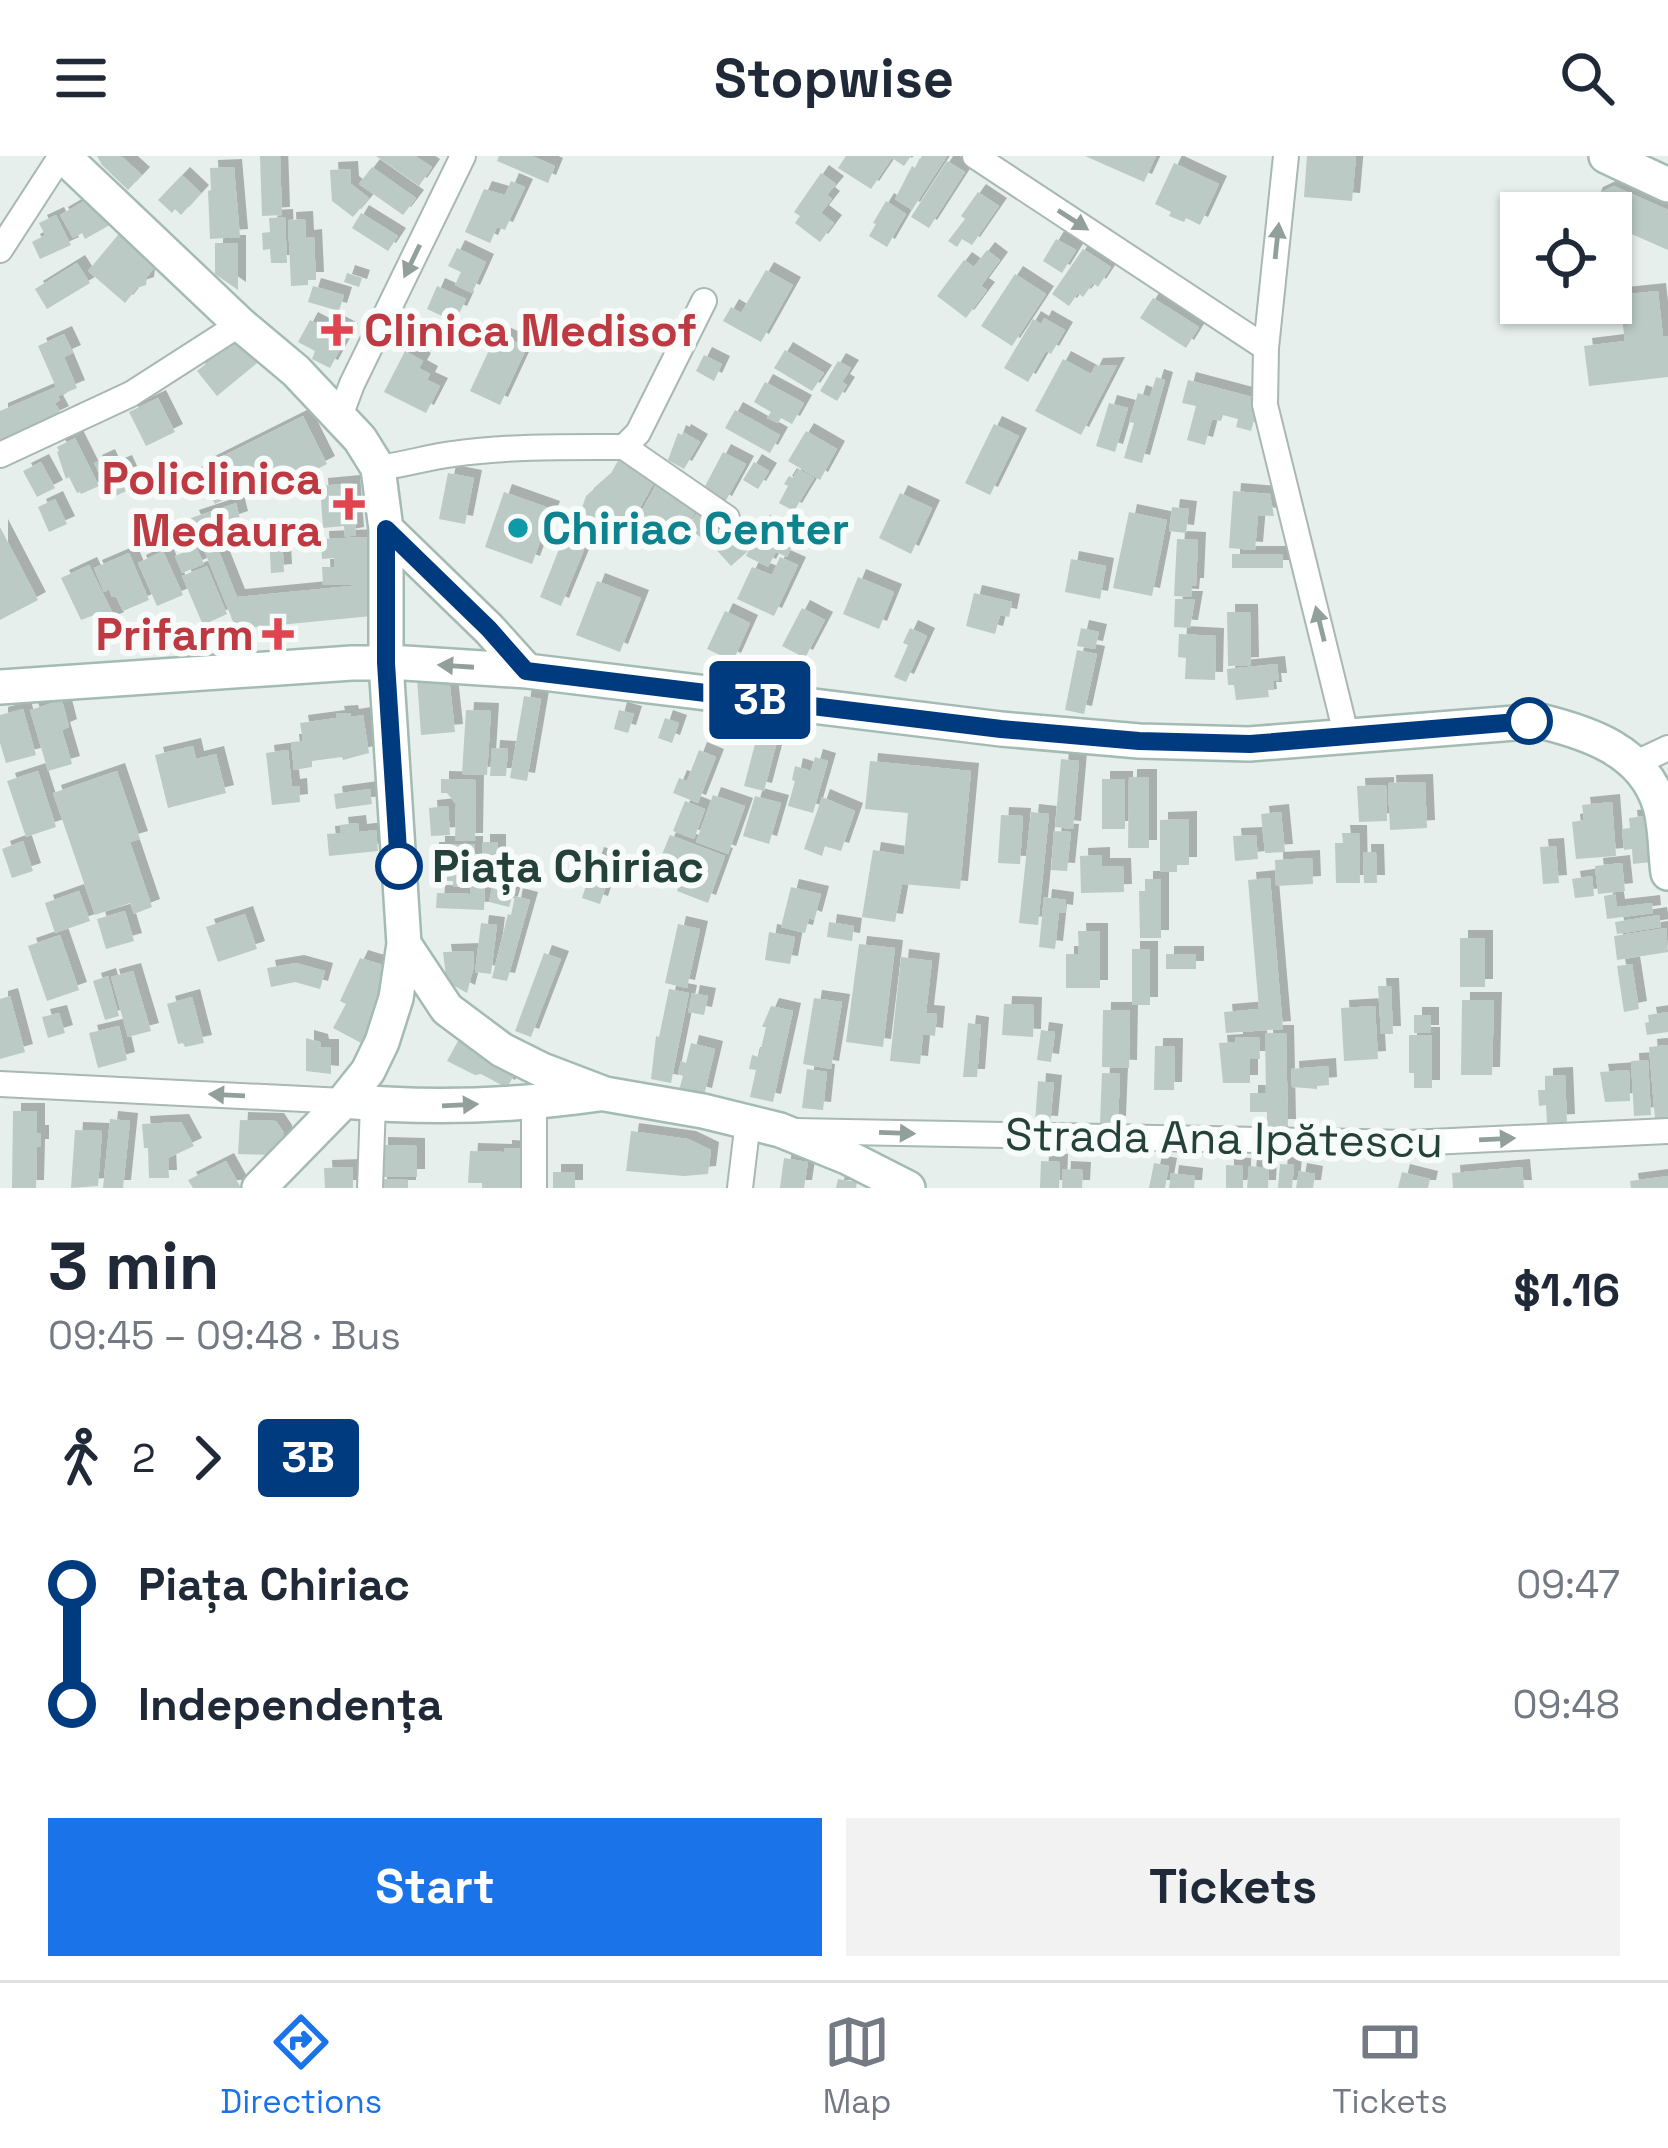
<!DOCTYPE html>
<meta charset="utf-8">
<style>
body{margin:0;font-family:"Space Grotesk",sans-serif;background:#f2f2f3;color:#1f2937;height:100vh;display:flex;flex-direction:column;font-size:45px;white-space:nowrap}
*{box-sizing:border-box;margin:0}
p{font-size:39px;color:#747a83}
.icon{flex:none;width:66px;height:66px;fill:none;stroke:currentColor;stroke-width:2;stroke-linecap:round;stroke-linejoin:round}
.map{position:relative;height:1032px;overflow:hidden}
.side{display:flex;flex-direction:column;background:#fff;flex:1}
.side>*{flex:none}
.badge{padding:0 24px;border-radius:9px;font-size:42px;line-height:78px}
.fabs{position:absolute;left:1500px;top:36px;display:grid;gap:24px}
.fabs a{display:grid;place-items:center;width:132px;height:132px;border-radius:0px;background:#fff;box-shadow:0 3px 9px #0004;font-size:60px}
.map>.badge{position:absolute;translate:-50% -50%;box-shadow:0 0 0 6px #fff}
.legs{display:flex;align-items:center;gap:18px;height:132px;padding:0 48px;font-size:39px}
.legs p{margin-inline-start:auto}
.summary{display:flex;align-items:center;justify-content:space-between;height:204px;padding:0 48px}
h1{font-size:66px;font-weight:700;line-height:90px}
.button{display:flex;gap:24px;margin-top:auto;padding:24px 48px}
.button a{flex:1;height:138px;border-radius:0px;background:#1a73e8;color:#fff;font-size:48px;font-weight:700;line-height:138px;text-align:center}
.button a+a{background:#f2f2f3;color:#1f2937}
ul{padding:0 48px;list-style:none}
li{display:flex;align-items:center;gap:42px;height:120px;font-size:45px}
li i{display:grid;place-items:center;width:18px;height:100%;margin:0 15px;background:currentColor}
li i::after{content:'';width:30px;height:30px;margin:-15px;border:9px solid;border-radius:50%;background:#fff}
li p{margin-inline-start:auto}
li:first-child i{background:linear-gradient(#0000 50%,currentColor 0)}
li:last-child i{background:linear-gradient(currentColor 50%,#0000 0)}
header{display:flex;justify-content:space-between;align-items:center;height:156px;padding:0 48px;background:#fff;font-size:54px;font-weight:700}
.tabs{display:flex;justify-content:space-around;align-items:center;height:168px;border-top:3px solid #e0e1e3;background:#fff;font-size:33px;color:#747a83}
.tabs a{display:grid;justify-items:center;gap:6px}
.tabs .selected{color:#1a73e8}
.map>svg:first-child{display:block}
.building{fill:#bbcac4;filter:url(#shadow)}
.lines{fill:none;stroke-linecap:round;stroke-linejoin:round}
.street-casing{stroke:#a8b8b2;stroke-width:28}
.secondary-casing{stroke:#a4bbb3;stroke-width:38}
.street{stroke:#fff;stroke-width:24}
.secondary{stroke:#fff;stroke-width:33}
.oneway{fill:#92a09c}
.line-1-casing{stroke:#fff;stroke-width:27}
.line-1{stroke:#003b80;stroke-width:18}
.health-dot{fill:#e0444e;stroke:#f7fbf9;stroke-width:4.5}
.culture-dot{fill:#0f9aa8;stroke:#f7fbf9;stroke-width:4.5}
.stop-1-dot{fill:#fff;stroke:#003b80;stroke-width:6}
.labels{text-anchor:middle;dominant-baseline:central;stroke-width:12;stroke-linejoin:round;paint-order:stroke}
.health-label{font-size:45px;font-weight:bold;fill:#be3a42;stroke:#f7fbf9;text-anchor:end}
.culture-label{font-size:45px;font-weight:bold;fill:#0d838f;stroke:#f7fbf9;text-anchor:start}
.stop-label{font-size:45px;font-weight:bold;fill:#24423a;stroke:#f7fbf9;text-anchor:start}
.street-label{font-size:45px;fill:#24423a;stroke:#f7fbf9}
</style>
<header><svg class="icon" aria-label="menu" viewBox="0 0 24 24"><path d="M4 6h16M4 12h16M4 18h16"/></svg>Stopwise<svg class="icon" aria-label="search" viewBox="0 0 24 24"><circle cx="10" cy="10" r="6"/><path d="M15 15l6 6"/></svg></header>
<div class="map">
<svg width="1668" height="1032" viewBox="0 0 1668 1032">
<defs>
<filter id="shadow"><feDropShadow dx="8" dy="-8" stdDeviation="0" flood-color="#0004"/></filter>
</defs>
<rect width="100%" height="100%" fill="#e6efeb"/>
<!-- building -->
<path class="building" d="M97,0H121L142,19L128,34L102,9Z
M260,0H280L282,59L262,60Z
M376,0H415L432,11L419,30Z
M499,0H532L555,10L548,27L497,5Z
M846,0H911L904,10L892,2L871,33L838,12Z
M922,0H947L912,54L895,43L912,10L915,12Z
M1085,0H1156L1144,26Z
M1307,0H1356L1352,45L1304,41Z
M947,5L965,16L929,72L911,61Z
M1174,7L1219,28L1200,69L1186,62L1184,66L1169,60L1171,56L1155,48Z
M234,11L240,81L210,83L208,35L211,34L210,12Z
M372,11L416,42L403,59L359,28Z
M350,13L351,28L369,42L353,61L332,45L330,14Z
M821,17L836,28L827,39L832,43L821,57L834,67L820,86L795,67L800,60L794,56Z
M182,19L201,37L181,59L175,53L172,57L158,44Z
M511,25L525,31L505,74L497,71L490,87L465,76L484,33L505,39Z
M1614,30L1668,54V94L1627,76L1616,103L1611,101V57H1587L1595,39Z
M978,36L999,50L972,89L962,83L957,91L948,85L965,63L961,60Z
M98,37L115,66L85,83L82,77L73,82L60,59Z
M886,45L906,58L887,91L869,80L876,68L873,67Z
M361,57L398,80L388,95L352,72Z
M56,59L71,89L40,103L32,86L45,79L39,67Z
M285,61L287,107H271L270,93L263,94L262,77L270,76L269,62Z
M305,63L306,82L314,81L316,124H308V129L291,130L288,64Z
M123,73L160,105L147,121L146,129L137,132L125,147L88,115Z
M1056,83L1076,94L1062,117L1043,105Z
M215,87H238V134L215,118Z
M457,92L486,106L472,137L455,129L461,116L448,110Z
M1083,93L1111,111L1098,131L1093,127L1083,141L1078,137L1069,150L1052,138Z
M987,94L1000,104L981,130L987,134L966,162L937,140L964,104L974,111Z
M77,107L90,127L47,153L35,133Z
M766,114L793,129L761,186L723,165L731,151L741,157Z
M347,117L362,122L359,131L344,126Z
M1015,118L1046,138L1012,190L981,170Z
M313,130L344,139L339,155L308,146Z
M437,130L466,143L459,158L446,152L442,160L427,153Z
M1658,135L1663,181L1668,180V221L1589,230L1584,190L1625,185L1619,139Z
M1153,142L1199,171L1186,192L1140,162Z
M1044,162L1065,174L1051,198L1046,195L1028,226L1004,212L1033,163L1041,168Z
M310,164L327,173L331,165L350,175L330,212L312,203L315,195L298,186Z
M497,177L527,191L500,249L470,235Z
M64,178L73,197L64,201L77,232L58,240L60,244L55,247L61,258L0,287V255L56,231L38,190Z
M242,179L261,204L217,240L197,215Z
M785,194L824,217L812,235L774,212Z
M405,195L423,205L419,212L430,218L427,224L440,230L426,257L384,236Z
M704,199L722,208L714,225L696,215Z
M1063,203L1091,218L1095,210L1117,209L1081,279L1035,255Z
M838,205L851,212L842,226L847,229L837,245L820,235Z
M1156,221L1165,224L1142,307L1124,302L1134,267L1129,266L1138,237L1150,241Z
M1188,224L1260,243L1251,275L1236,271L1238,263L1223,259L1221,265L1212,263L1205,289L1187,284L1196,250L1182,247Z
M765,226L804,247L792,268L781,262L778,267L767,262L771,256L754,246Z
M158,242L175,276L146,290L129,256Z
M1109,247L1128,252L1115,296L1096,290Z
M735,254L780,279L770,297L725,272Z
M303,260L327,308L296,324L290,311L215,348L197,313Z
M994,268L1019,280L990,339L965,327Z
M806,275L837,293L820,324L788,305Z
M683,276L700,286L684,313L668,304L678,277L682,279Z
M75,282L99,330L81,338L80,336L77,337L69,321L66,323L57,296L59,295L57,291Z
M723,296L746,308L724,348L702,336Z
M107,301L112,312L124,307L135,331L111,342L94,307Z
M619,303L656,323L631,368L621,362L611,379L579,361L586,340L610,319Z
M41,306L55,332L37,341L23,315Z
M754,306L769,315L758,333L743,324Z
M798,313L814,322L794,355L779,347L788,330L784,328L789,320L793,322Z
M448,317L474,322L465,368L439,363Z
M352,327L356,379L345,381L344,370L323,372L320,330Z
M657,327L698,351L687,370L672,376L640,358Z
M1233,335L1270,338L1274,360L1258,359L1255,394L1229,392Z
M504,336L552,353L532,408L485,391Z
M900,337L932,352L911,398L879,382Z
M55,343L67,368L49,376L38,351Z
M236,347L240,363L210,373L237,441L361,429H323L322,411H334V402L322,403L321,383L370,381L372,428H369L372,460L236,473L191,362Z
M1172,351L1189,353L1186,377L1169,375Z
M700,352L724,368L747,396L731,410L711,388L687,372Z
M1129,356L1167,364L1152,440L1113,432Z
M571,363L593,372L561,450L540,441Z
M762,367L795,383L787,401L776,396L768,411L746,400Z
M0,371L38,444L0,464Z
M282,379L284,416L271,417L269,381Z
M1177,383L1198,384L1196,430H1192L1191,441L1174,440Z
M196,391L204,408L182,417L175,400Z
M163,395L183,439L157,450L138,407Z
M129,397L149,444L123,455L116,440L112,441L109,433L104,436L94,412Z
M1232,398H1283V412H1232Z
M780,401L798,409L774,460L737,443L752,411L772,419Z
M1071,403L1106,410L1100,443L1065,436Z
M89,409L116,464L101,471L94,459L81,464L61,422Z
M207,410L227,458L203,469L182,420Z
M858,421L894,436L879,473L843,458Z
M597,425L641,442L620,496L576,479Z
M974,437L1012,446L1009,461L1000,459L995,478L966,470Z
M1175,443H1195L1190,472L1174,471Z
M802,452L825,464L805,502L782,490Z
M725,455L750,467L733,505L707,493Z
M1227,456H1250L1251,509L1228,510Z
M910,472L927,480L906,526L894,521L908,489L903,487Z
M1081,472L1099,476L1095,493L1077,490Z
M1179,478L1216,480L1215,524L1185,523L1186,502L1178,501Z
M1077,494L1097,498L1084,558L1065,554Z
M1277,508L1279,525H1273L1274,534H1268L1269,541L1236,544L1234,529H1228L1227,513Z
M449,521L455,576L421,579L417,523Z
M524,540L541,543L527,625L510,622Z
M62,544L69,571L62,574L72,608L48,615L30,554Z
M23,553L36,599L6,607L0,587V559Z
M466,554L491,555L487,619L462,618Z
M619,554L634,558L628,577L614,573Z
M350,557L351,561L363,559L369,597L343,604L342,601L312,605V611L294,614L291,586L303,585L300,567L337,562L336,558Z
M665,562L679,567L672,587L658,582Z
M759,573L779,578L764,635L744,630Z
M193,590L196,603L216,598L226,637L168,652L155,599Z
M492,592L508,593L506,620H490Z
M288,594L292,631L299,630L300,646L272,649L266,597Z
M699,594L716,601L698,647L673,637L679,622L687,625Z
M815,601L828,605L813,657L788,650L795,625L792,624L795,610L811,615Z
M1061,603L1079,605L1073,673L1055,671Z
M870,605L971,615L960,733L902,728L895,766L862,761L873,694L904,699L908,657L865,653Z
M38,615L56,671L26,681L7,625Z
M117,615L140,683L130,686L152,751L134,758L130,747L95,759L53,637Z
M1129,621H1149V692H1128Z
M441,623L476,624L475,685H455L456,648L447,637H441Z
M1102,623H1125V673H1102Z
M1425,626L1427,672L1390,674L1388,627Z
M1386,629L1387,665L1359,666L1357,630Z
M370,633L372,648L336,653L334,638Z
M713,639L745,650L728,698L696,686Z
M755,640L781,647L769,688L743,680Z
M822,641L855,655L841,695L825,690L822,700L804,693Z
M685,645L705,653L694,683L673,675Z
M1612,646L1616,700L1576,703L1572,666L1584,664L1582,649Z
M448,650L450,679L431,680L429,652Z
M1031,656L1049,658L1038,769L1019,767Z
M1281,656L1285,696L1265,697L1261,658Z
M1001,659L1023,660L1020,708L998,707Z
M1646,660L1651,706L1633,708L1632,693L1624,694L1622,673L1630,672L1629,662Z
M1189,663V709H1177V716H1160V664Z
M358,667L359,676L376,674L378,695L329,700L327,678L341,677L340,669Z
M1054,675L1071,676L1067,715L1051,714Z
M1342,677H1359L1360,727H1336L1335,687H1343Z
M670,679L725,700L708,747L677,735L686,710L661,701Z
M1256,679L1258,703L1235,705L1233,680Z
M23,685L33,715L12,722L2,693Z
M482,686H498V704H482Z
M437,688H475V706H431V694H437Z
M1556,690L1559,727L1543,728L1540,691Z
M1363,696H1376L1377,727H1364Z
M596,699L614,705L600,748L582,742Z
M1102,699V710H1123L1124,736L1081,737L1080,700Z
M1312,702L1313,728L1276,730L1275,704Z
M1622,707L1625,735L1598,738L1595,710Z
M438,708H494V724L467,725L468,731H453V725H438Z
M1592,720L1594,740L1575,742L1572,723Z
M1270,722L1283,873L1226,877L1224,856L1259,853L1248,724Z
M1145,723H1161V782H1140L1139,735H1145Z
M471,728H485L484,754L436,752L437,737L470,738Z
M791,731L821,738L814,764L809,762L805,777L781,771Z
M492,732L513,738L509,751L489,746Z
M79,735L90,765L55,777L45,747Z
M1615,738L1617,751L1652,747L1653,757L1607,763L1604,740Z
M515,740L530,744L507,825L492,822L508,758L511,759Z
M1044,741L1066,744L1065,757L1059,756L1055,793L1039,791Z
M125,755L134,785L106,793L97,763Z
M245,758L257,793L218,806L206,771Z
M1659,759L1661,771L1617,778L1615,766Z
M829,766L854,770L852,785L827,781Z
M481,767L497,769L491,818L475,816Z
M678,768L700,773L687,832L665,827Z
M1666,772L1668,796L1617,804L1614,780Z
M1078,775H1100V832H1066V798H1079Z
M769,776L795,781L790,808L765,804Z
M60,779L79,834L47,845L28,790Z
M1460,782H1485V831H1460Z
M859,788L895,792L883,891L846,886Z
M1132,793H1150V849H1132Z
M473,795L474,810L467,837L451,828L446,820L443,796Z
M544,797L561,803L531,881L515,875Z
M1166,798H1196V813H1166Z
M901,801L932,805L926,857L937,858L935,880L923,878L920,908L890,905Z
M360,802L390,811V831L363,888L333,872L346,848L340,845Z
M296,807L325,815L320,833L295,826L271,831L267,812Z
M1632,808L1639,853L1624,856L1617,810Z
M133,815L151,875L128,881L111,821Z
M108,820L119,860L105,864L93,825Z
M1378,830H1391L1393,878H1381Z
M669,833L689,837L671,927L651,923L656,880L659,881Z
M692,837L708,840L704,859L688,856Z
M10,840L25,896L0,903V843Z
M192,841L204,887L185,891L183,887L178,888L167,848Z
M814,842L842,846L831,913L803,908Z
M1462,844H1494L1492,919H1461Z
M1004,848L1034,849L1033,881L1002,879Z
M771,850L793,855L773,946L750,941L756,914L749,913L752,899L759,901L766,871H762Z
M1375,850L1378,903L1344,905L1341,852Z
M1103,854H1130L1129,912L1102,911Z
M1668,856V876L1647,879L1645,867L1649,866L1648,859Z
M59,857L65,877L48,882L42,861Z
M1414,859H1431V877H1414Z
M968,867L981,869L977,921H963Z
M119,870L127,904L98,912L89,877Z
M1041,874L1055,876L1051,906L1037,904Z
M1265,877H1286L1288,971H1267V956H1250V937H1266Z
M1409,879H1432V932H1414V917H1409Z
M1235,881H1259L1260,903H1250V927H1223L1219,887L1235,886Z
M306,882L320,886L321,891H331V918L306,915Z
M459,883L485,894L516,915L507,932L481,918L475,919L447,905Z
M691,887L715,893L704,940L679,934L683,920L678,918L681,905L686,907Z
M1668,889V962L1655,963L1649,891Z
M1155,890H1175L1174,934H1154Z
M1648,904L1651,959L1634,960L1631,905Z
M1328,910L1329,929L1317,930V933L1292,931L1291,913Z
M807,913L827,916L823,954L802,952Z
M1629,914L1630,945L1605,946L1600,916Z
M1102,917L1120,918L1118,968L1100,967Z
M1565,919L1567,966L1547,967L1546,949L1539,950L1538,934H1545V920Z
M1038,925L1054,927L1050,968L1035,967Z
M13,955H37V977H41V991H37L36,1032H12Z
M110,963L130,965L123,1032H103Z
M240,964L276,965L284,977V984L273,999L238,998Z
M181,966L194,990L168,1002L169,1022H149L148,992H144L142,968Z
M75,974L102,975L98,1030L71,1032Z
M631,975L688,983L711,994L708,1018L684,1020L626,1015Z
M380,989L417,990V1021H380Z
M504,992L524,993L522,1032H482V1027H468L470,995L504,996Z
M784,1002L808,1006L804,1032H780Z
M226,1005L241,1032H193L188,1024Z
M1041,1005L1060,1006L1059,1032H1040Z
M1154,1007L1169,1010L1165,1032H1149Z
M1280,1008L1294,1009L1292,1032H1278Z
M1226,1009L1243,1010V1032H1226Z
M1249,1010L1269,1012L1268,1032H1247Z
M353,1011V1032H325L324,1012Z
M1522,1011L1524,1032H1453L1452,1017Z
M1063,1013L1083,1014L1082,1032H1062Z
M1299,1015L1315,1018L1313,1032H1296Z
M553,1016H575V1032H553Z
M1402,1016L1430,1023L1428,1032H1398Z
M1171,1017L1195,1020L1194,1032H1169Z
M1668,1020V1032H1631L1630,1025Z
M379,1023L408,1024V1032H379Z
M838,1023L857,1026L856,1032H836Z"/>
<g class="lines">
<defs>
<path id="street" d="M975,0L1266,192
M1286,0L1266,192L1265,249L1347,582
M0,94L61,0
M340,260L352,228L463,0
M624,291L727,362
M0,299L131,238L240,168
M378,312C404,309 428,301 453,298C510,290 567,291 624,291L638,277L704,145
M1636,607L1668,592
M0,928L344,945
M794,975L1409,987L1668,975
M370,1032L373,948
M534,1032V945
M740,1032L748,965"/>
<path id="secondary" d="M63,0L240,168L296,215L360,283L378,312L386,373V507L404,788L447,853L502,894L542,914L605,938L703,955L780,974L849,1002L908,1032
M1606,0L1668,29
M386,373L489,473L527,515
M0,531L352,507H405L527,515L1001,573L1139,585L1249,588L1540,565C1589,577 1644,595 1660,650C1666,671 1665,695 1668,717
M344,945C428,953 515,950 599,938
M259,1032L344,945L368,915L382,886L396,842L404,788"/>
</defs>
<!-- street casing -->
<use href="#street" class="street-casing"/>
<!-- secondary casing -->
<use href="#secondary" class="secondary-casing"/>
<!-- street -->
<use href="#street" class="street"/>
<!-- secondary -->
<use href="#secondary" class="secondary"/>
</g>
<!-- one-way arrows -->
<defs><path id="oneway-solid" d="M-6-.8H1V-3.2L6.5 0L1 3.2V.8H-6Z" transform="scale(3)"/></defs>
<g class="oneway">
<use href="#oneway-solid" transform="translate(1073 64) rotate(33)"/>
<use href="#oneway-solid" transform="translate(1277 85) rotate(-84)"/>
<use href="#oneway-solid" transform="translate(412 105) rotate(116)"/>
<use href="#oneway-solid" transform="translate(1320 468) rotate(-104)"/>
<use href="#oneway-solid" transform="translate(456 510) rotate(-176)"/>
<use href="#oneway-solid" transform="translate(227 939) rotate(-177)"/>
<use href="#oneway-solid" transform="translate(460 949) rotate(-3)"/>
<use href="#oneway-solid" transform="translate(897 977) rotate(2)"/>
<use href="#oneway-solid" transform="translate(1497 983) rotate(-3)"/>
</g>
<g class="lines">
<defs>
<path id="line-1" d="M399,710L386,507V373L489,473L526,515L1001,573L1139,585L1250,588L1529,565"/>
</defs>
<!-- line-1 casing -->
<use href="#line-1" class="line-1-casing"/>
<!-- line-1 -->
<use href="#line-1" class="line-1"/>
</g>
<!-- markers -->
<g class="health-dot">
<path d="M331 156h12v12h12v12h-12v12h-12v-12h-12v-12h12z"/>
<path d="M343 330h12v12h12v12h-12v12h-12v-12h-12v-12h12z"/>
<path d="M272 460h12v12h12v12h-12v12h-12v-12h-12v-12h12z"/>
</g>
<circle class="culture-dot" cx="518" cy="372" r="12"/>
<g class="stop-1-dot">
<circle cx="1529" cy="565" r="21"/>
<circle cx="399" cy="710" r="21"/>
</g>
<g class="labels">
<!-- health labels -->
<g class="health-label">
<text x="364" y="174" text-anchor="start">Clinica Medisof</text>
<text x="322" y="322">Policlinica<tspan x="322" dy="52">Medaura</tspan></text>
<text x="254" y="478">Prifarm</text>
</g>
<!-- culture labels -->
<g class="culture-label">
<text x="542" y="372">Chiriac Center</text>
</g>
<!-- stop labels -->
<g class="stop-label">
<text x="432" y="710">Piața Chiriac</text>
</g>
<!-- street labels -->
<g class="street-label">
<text transform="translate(1224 982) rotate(1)">Strada Ana Ipătescu</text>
</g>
</g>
</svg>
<div class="fabs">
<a><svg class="icon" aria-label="locate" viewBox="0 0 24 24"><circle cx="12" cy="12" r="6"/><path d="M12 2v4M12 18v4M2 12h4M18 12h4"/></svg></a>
</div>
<b class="badge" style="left:760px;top:544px;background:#003b80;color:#fff">3B</b>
</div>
<section class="side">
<div class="summary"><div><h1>3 min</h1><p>09:45 – 09:48 · Bus</p></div><b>$1.16</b></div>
<div class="legs"><svg class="icon" aria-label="walk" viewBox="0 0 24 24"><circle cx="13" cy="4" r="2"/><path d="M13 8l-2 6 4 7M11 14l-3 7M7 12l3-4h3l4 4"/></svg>2<svg class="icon" aria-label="forward" viewBox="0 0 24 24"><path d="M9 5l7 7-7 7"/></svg><b class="badge" style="background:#003b80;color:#fff">3B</b></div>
<ul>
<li><i style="color:#003b80"></i><b>Piața Chiriac</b><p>09:47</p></li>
<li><i style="color:#003b80"></i><b>Independența</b><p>09:48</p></li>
</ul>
<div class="button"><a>Start</a><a>Tickets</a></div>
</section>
<nav class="tabs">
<a class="selected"><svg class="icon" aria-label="directions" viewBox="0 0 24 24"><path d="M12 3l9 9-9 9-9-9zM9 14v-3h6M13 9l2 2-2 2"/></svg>Directions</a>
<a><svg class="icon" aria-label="map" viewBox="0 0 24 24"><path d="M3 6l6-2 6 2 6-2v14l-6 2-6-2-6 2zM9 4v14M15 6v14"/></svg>Map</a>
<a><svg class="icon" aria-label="tickets" viewBox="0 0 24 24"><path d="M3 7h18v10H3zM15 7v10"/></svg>Tickets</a>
</nav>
